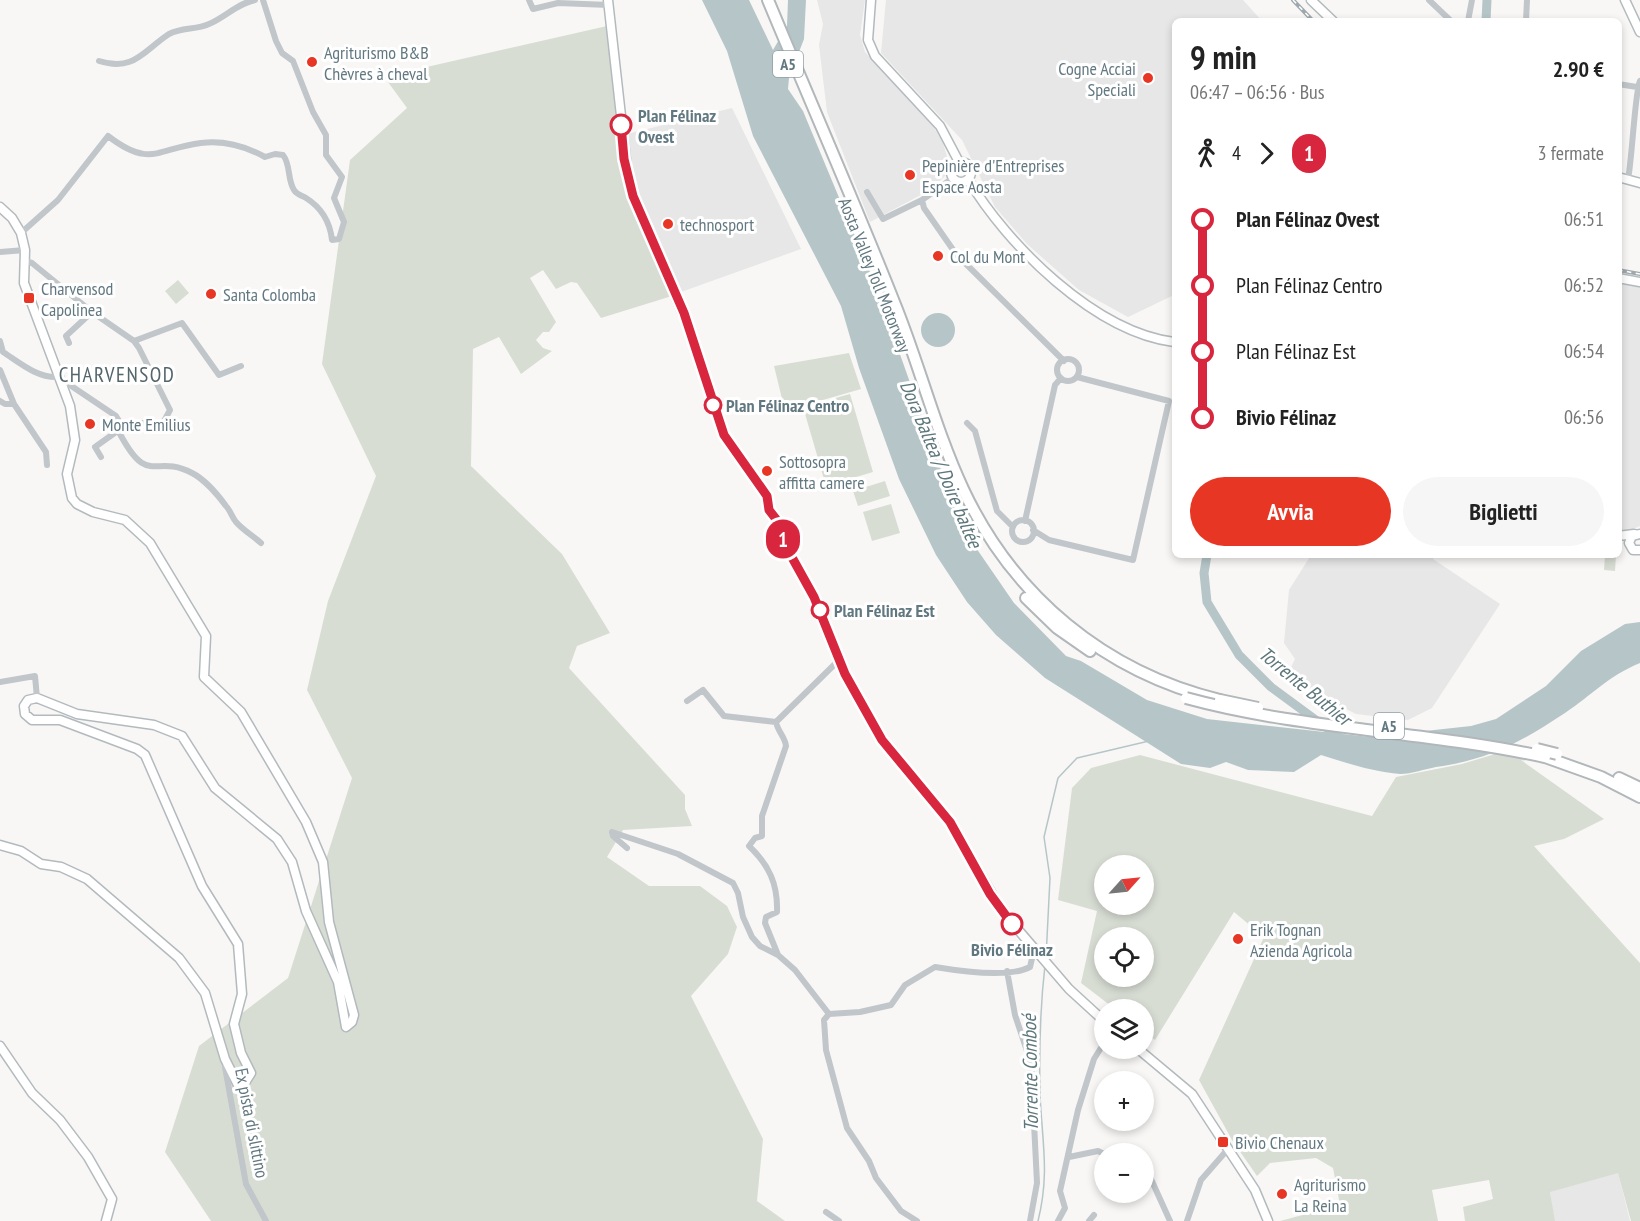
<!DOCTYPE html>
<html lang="it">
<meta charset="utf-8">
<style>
body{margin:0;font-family:"PT Sans Narrow",sans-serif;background:#f6f6f6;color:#222;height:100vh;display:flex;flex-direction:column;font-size:22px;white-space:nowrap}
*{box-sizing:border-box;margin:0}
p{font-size:20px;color:#767676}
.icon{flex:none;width:33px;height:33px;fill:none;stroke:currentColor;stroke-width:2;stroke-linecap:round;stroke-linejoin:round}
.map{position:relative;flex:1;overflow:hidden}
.panel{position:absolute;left:1172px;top:18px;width:450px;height:540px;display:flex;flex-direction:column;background:#fff;border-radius:9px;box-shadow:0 3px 9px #0003}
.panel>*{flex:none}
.badge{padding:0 12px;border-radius:20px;font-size:21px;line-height:39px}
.needle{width:39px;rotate:63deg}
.controls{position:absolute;left:1094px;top:855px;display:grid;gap:12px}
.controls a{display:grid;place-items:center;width:60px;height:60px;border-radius:50%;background:#fff;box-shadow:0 3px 9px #0003;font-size:30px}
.map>.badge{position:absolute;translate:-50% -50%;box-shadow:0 0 0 3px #fff}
.legs{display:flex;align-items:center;gap:9px;height:66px;padding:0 18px;font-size:20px}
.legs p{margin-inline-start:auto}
.headline{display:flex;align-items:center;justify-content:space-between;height:102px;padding:0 18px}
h1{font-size:33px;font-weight:700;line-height:45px}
.primary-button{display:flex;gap:12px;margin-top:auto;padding:12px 18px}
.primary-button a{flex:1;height:69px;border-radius:36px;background:#e83625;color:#fff;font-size:24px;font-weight:700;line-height:69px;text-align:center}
.primary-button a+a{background:#f6f6f6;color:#222}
ul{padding:0 18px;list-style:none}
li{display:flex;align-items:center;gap:21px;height:66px;font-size:22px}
li i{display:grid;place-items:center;width:9px;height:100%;margin:0 8px;background:currentColor}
li i::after{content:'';width:15px;height:15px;margin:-8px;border:4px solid;border-radius:50%;background:#fff}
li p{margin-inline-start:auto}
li:first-child i{background:linear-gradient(#0000 50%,currentColor 0)}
li:last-child i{background:linear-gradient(currentColor 50%,#0000 0)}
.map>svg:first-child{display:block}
.built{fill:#e6e7e6}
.green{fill:#d8ddd4;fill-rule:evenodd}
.water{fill:#b6c6c8}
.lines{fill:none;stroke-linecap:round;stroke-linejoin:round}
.stream{stroke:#b6c6c8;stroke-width:1.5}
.river{stroke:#b6c6c8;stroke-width:9}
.secondary-casing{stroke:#b3babe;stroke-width:11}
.highway-casing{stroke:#b1b7ba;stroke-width:14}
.street{stroke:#c0c6c9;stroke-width:6}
.secondary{stroke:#fff;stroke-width:8}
.highway{stroke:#fff;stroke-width:10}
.rail-casing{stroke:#9fa9ad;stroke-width:4}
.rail{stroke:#fff;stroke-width:1.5;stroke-dasharray:4.5;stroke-linecap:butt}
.highway-bridge-casing{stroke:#b1b7ba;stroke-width:14;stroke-linecap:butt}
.highway-bridge{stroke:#fff;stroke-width:10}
.line-1-casing{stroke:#fff;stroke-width:14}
.line-1{stroke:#d7263d;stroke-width:9}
.poi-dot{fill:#e83625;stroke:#fff;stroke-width:2}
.stop-1-dot{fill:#fff;stroke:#d7263d;stroke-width:3}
.labels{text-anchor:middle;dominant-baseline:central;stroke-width:6;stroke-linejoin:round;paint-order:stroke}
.shield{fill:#fff;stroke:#91a0a7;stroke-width:1.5}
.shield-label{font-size:16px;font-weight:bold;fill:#627881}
.poi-label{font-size:18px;fill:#627881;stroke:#fff;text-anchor:start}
.stop-label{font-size:18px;font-weight:bold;fill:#627881;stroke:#fff;text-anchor:start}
.street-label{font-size:18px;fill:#627881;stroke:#fff}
.water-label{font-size:20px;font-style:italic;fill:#5d777c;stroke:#fff}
.quarter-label{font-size:21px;letter-spacing:1.5px;fill:#54656c;stroke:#fff}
</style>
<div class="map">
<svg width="1640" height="1221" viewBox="0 0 1640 1221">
<rect width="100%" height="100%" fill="#f8f7f5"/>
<!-- built -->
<path class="built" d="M817,0H865L860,35L865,52L932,124L943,143L948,160L945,176L930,190L870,222L827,112L819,45L823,24Z
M886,0H1243L1262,21H1174V295L1128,317L1079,290L1027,244L995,207L962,140L881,53Z
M732,108L801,249L681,292L642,208L630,173L627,134Z
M1618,282L1640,286V526L1626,532H1618Z
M1311,555H1435L1433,559L1500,604L1432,708L1408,720L1356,714L1286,678L1295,659L1284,643L1289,590Z
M1618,1172L1630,1221H1554L1550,1191Z"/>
<!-- green -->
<path class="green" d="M607,26L616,115L613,117L615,135H618C623,195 647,242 672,296L601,318L577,283L571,282L556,289L543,270L530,278L556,322L549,332H543L536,340L543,348L552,351L521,374L499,337L473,349L471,466L562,554L610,633L577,646L569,668L685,795V809L692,826L623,830L607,857L649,886H700L727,906L737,927L728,954L691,996L763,1139L757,1201L785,1221H211L165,1152L199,1046L288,978L352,778L307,690L328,601L376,476L322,364L350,160L407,108L385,78L387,76Z
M178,280L189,293L176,304L165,291Z
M849,353L861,389L785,411L774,366Z
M850,394L873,472L826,486L803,407Z
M885,481L890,496L858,506L853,491Z
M891,504L900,533L872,541L863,512Z
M1605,555H1616L1615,571L1604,570Z
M1495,754L1514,755L1526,761L1521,760L1604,819L1564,839L1534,846L1640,963V1221H1631L1618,1173L1550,1192L1555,1221H1465L1463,1207L1493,1199L1489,1180L1432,1190L1438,1221H1280L1340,1205L1333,1168L1316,1158L1270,1163L1257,1176L1232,1140L1199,1080L1264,937L1234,912L1155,1040L1143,1031V1010L1115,1009L1081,983L1097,911L1058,900L1072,788L1091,768L1140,755L1372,816L1396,777L1462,764ZM1104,866H1143V904H1104ZM1104,938H1143V976H1104Z"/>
<!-- water -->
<path class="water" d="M702,0H749L773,50L787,26L788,0H806L804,39L789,78L788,89L803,111L875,284L961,526L1014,603L1066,656L1081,661L1147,700L1207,719L1370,737L1471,726L1496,719L1546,686L1581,651L1625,624L1640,622V663C1608,676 1592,695 1565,713C1519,743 1491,759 1436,767C1425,769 1412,774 1400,774C1374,772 1346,763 1321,755L1294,772L1248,770L1226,762L1210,768L1181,764L1045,678L996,635L967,602L936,555L899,479L859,368L841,306L753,136L727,51Z
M921 330a17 17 0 1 1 34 0a17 17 0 1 1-34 0Z"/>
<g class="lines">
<!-- stream -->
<path class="stream" d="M1046,958L1050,878L1044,837L1058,778L1077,758L1149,741
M1038,1221C1050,1173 1042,1142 1040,1094C1039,1050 1040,1009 1045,965"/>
<!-- river -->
<path class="river" d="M1486,21L1487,0
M1207,555L1204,573L1207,602L1239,655L1271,687L1343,740"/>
<defs>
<path id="secondary" d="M608,0L628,178L640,214L689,328L724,435L767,496L769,510L776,519L784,543L814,597L845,674L882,740L950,822L1002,911L1069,989L1104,1021
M871,0L868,40L875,56L940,126L959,162
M1311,0L1333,21
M1625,0L1640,32
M951 172a10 10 0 1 1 20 0a10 10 0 1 1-20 0Z
M1618,177L1640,183
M968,179C1007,245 1095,332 1174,342
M0,207L12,218L21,233L25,250L24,283L70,406L75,440L67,474L72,498L77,504L93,512L125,520L150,543L206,636L204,677L241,712L306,822L323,862L329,922L354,1015L352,1022L346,1027L338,982L306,911L292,862L277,839L215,788L182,736L154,725L77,714L37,698L28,700L24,706L25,714L32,720H60L137,749L145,755L202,886L238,944L242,994L234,1024L241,1053L251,1073L244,1084L238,1085L225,1059L205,993L179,958L87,879L61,867L41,864L21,851L0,845
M1618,278L1640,282
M1640,534L1632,536L1629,543L1633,550H1640
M1618,536L1634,534
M0,1046L32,1093L60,1120L88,1157L112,1199L106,1221
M1137,1048L1192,1094L1255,1190L1268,1221"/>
<path id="highway" d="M768,0C810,101 854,201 894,302C919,363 935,429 963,489C1013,596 1104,672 1220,700
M1026,598L1057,628L1090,651
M1545,757L1601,777L1640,797
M1619,778L1640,788"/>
</defs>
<!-- secondary casing -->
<use href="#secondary" class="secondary-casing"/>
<!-- highway casing -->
<use href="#highway" class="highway-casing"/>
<!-- street -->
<path class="street" d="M529,0L533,9L558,3L609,5
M1429,0L1451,21
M1468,21L1472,0
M1526,21L1527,0
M99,61C134,72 143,51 169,34C182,27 196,30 209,24C226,17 236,4 255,0
M1618,84L1637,87
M1628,179C1632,161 1635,90 1640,81
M867,192L883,219L922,200L924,208L956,254L1064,361
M922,200L953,178
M21,233L58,200L108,136C151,169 158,148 201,143C224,140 245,146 265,157L275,154L283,155C291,165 287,179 294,190C297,195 301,195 306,198C322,208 330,222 332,240L339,239L344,222L334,198L342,177L326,155V135L313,112L293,61L282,53L276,41L263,0
M0,252L25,250
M25,261L32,263L92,312L134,341L139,348L170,410L163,423H137L123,427L120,434C149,488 154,453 192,473C204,479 218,495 226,506C230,510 232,517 236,522C243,530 253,536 261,543
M0,341L3,352C20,363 37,378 58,377L116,416L123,427L95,447L101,457
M134,341L182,323L219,375L241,366
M69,343L66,336L92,312
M1057 370a11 11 0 1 1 22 0a11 11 0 1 1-22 0Z
M0,370L14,404L46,452L47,465
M0,401L5,404H14
M967,423L975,431L997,511L1013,527
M1012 531a11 11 0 1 1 22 0a11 11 0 1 1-22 0Z
M1025,521L1055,385L1061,378
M1033,530L1049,540L1133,560L1169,401L1077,377
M0,682L35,676L37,698
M687,701L703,690L724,716L776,722L839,660
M776,722C778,732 785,737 786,746L762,816V836L755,838L749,846C769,865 778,884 777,912L766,917L765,923L778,955L795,970L829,1014L860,1012L891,1005L905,985L935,967C959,971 1009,978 1030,967L1034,950
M627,848L613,836L612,832L678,854L733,883L738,893L743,917L752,937L760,946L778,955
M1007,971L1015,1015L1031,1063L1037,1183L1030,1221
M829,1014L824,1020L826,1050L847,1128L869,1161L876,1178L901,1211L917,1221
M225,1067L246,1184L266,1221
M1112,1154L1118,1149
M1069,1157L1098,1151L1104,1154
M1146,1168L1170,1221
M826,1212L839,1221
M1058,1221L1065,1208L1060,1191L1078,1110L1094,1059L1104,1043
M1089,1221L1094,1215
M1187,1221L1201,1180L1228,1149"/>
<!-- secondary -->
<use href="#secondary" class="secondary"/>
<!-- highway -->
<use href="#highway" class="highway"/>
<defs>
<path id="rail" d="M1293,0L1313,21
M1618,270L1640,274"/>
</defs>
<!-- rail casing -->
<use href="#rail" class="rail-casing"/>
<!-- rail -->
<use href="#rail" class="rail"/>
<defs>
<path id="highway-bridge" d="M1186,698C1303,730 1426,731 1545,757
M1220,700L1258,708
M1537,749L1557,754"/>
</defs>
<!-- highway-bridge casing -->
<use href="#highway-bridge" class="highway-bridge-casing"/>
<!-- highway-bridge -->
<use href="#highway-bridge" class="highway-bridge"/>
</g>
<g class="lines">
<defs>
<path id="line-1" d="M621,125L624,159L633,196L684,313L724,435L767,496L769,510L776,519L784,543L814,597L845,674L882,740L950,822L990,894L1012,924"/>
</defs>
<!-- line-1 casing -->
<use href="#line-1" class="line-1-casing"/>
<!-- line-1 -->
<use href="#line-1" class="line-1"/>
</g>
<!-- markers -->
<g class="poi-dot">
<circle cx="312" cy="62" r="6"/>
<circle cx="1148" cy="78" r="6"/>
<circle cx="910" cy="175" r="6"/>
<circle cx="668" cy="224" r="6"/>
<circle cx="938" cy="256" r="6"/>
<circle cx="211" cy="294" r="6"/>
<rect x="23" y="292" width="12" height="12" rx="3"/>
<circle cx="90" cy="424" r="6"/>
<circle cx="767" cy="471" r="6"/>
<circle cx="1238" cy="939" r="6"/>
<rect x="1217" y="1136" width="12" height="12" rx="3"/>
<circle cx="1282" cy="1194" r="6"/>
</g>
<g class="stop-1-dot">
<circle cx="621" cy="125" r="10"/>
<circle cx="713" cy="405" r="8"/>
<circle cx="820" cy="610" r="8"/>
<circle cx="1012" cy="924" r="10"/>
</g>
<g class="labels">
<!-- shield labels -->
<g class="shield">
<rect x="773" y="51" width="30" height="26" rx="4.5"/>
<rect x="1374" y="713" width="30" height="26" rx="4.5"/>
</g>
<g class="shield-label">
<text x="788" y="64">A5</text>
<text x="1389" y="726">A5</text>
</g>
<!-- poi labels -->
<g class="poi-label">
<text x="324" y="52">Agriturismo B&amp;B<tspan x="324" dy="21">Chèvres à cheval</tspan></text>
<text x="1136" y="68" text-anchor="end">Cogne Acciai<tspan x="1136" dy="21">Speciali</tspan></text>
<text x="922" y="165">Pepinière d'Entreprises<tspan x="922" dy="21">Espace Aosta</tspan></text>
<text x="680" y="224">technosport</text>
<text x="950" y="256">Col du Mont</text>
<text x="41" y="288">Charvensod<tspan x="41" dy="21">Capolinea</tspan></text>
<text x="223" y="294">Santa Colomba</text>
<text x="102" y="424">Monte Emilius</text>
<text x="779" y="461">Sottosopra<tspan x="779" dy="21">affitta camere</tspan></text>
<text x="1250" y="929">Erik Tognan<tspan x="1250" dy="21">Azienda Agricola</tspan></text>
<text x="1235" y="1142">Bivio Chenaux</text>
<text x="1294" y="1184">Agriturismo<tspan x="1294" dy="21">La Reina</tspan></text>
</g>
<!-- stop labels -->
<g class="stop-label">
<text x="638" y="115">Plan Félinaz<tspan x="638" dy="21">Ovest</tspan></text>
<text x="726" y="405">Plan Félinaz Centro</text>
<text x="834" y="610">Plan Félinaz Est</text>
<text x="1012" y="949" text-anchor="middle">Bivio Félinaz</text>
</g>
<!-- street labels -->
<g class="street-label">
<text transform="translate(875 275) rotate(68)">Aosta Valley Toll Motorway</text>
<text transform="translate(252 1123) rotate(79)">Ex pista di slittino</text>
</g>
<!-- water labels -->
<g class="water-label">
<text transform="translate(941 464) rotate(67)">Dora Baltea / Doire baltée</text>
<text transform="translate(1305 686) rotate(39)">Torrente Buthier</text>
<text transform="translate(1030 1073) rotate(-91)">Torrente Comboé</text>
</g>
<!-- quarter labels -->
<g class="quarter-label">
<text x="117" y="374">CHARVENSOD</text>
</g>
</g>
</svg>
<div class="controls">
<a><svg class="needle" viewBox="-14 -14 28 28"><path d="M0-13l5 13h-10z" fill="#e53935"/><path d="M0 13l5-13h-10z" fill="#767676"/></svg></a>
<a><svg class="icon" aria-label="locate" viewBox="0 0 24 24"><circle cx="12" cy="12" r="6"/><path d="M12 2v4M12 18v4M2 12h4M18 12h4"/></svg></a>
<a><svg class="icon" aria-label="layers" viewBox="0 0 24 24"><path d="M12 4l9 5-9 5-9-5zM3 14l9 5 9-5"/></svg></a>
<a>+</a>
<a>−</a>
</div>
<b class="badge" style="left:783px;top:539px;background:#d7263d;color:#fff">1</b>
<section class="panel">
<div class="headline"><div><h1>9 min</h1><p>06:47 – 06:56 · Bus</p></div><b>2.90 €</b></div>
<div class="legs"><svg class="icon" aria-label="walk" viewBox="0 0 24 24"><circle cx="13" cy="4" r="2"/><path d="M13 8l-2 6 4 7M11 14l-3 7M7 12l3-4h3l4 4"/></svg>4<svg class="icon" aria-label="forward" viewBox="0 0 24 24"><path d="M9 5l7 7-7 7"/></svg><b class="badge" style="background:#d7263d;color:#fff">1</b><p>3 fermate</p></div>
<ul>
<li><i style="color:#d7263d"></i><b>Plan Félinaz Ovest</b><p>06:51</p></li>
<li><i style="color:#d7263d"></i><span>Plan Félinaz Centro</span><p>06:52</p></li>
<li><i style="color:#d7263d"></i><span>Plan Félinaz Est</span><p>06:54</p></li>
<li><i style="color:#d7263d"></i><b>Bivio Félinaz</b><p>06:56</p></li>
</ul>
<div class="primary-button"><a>Avvia</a><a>Biglietti</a></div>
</section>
</div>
